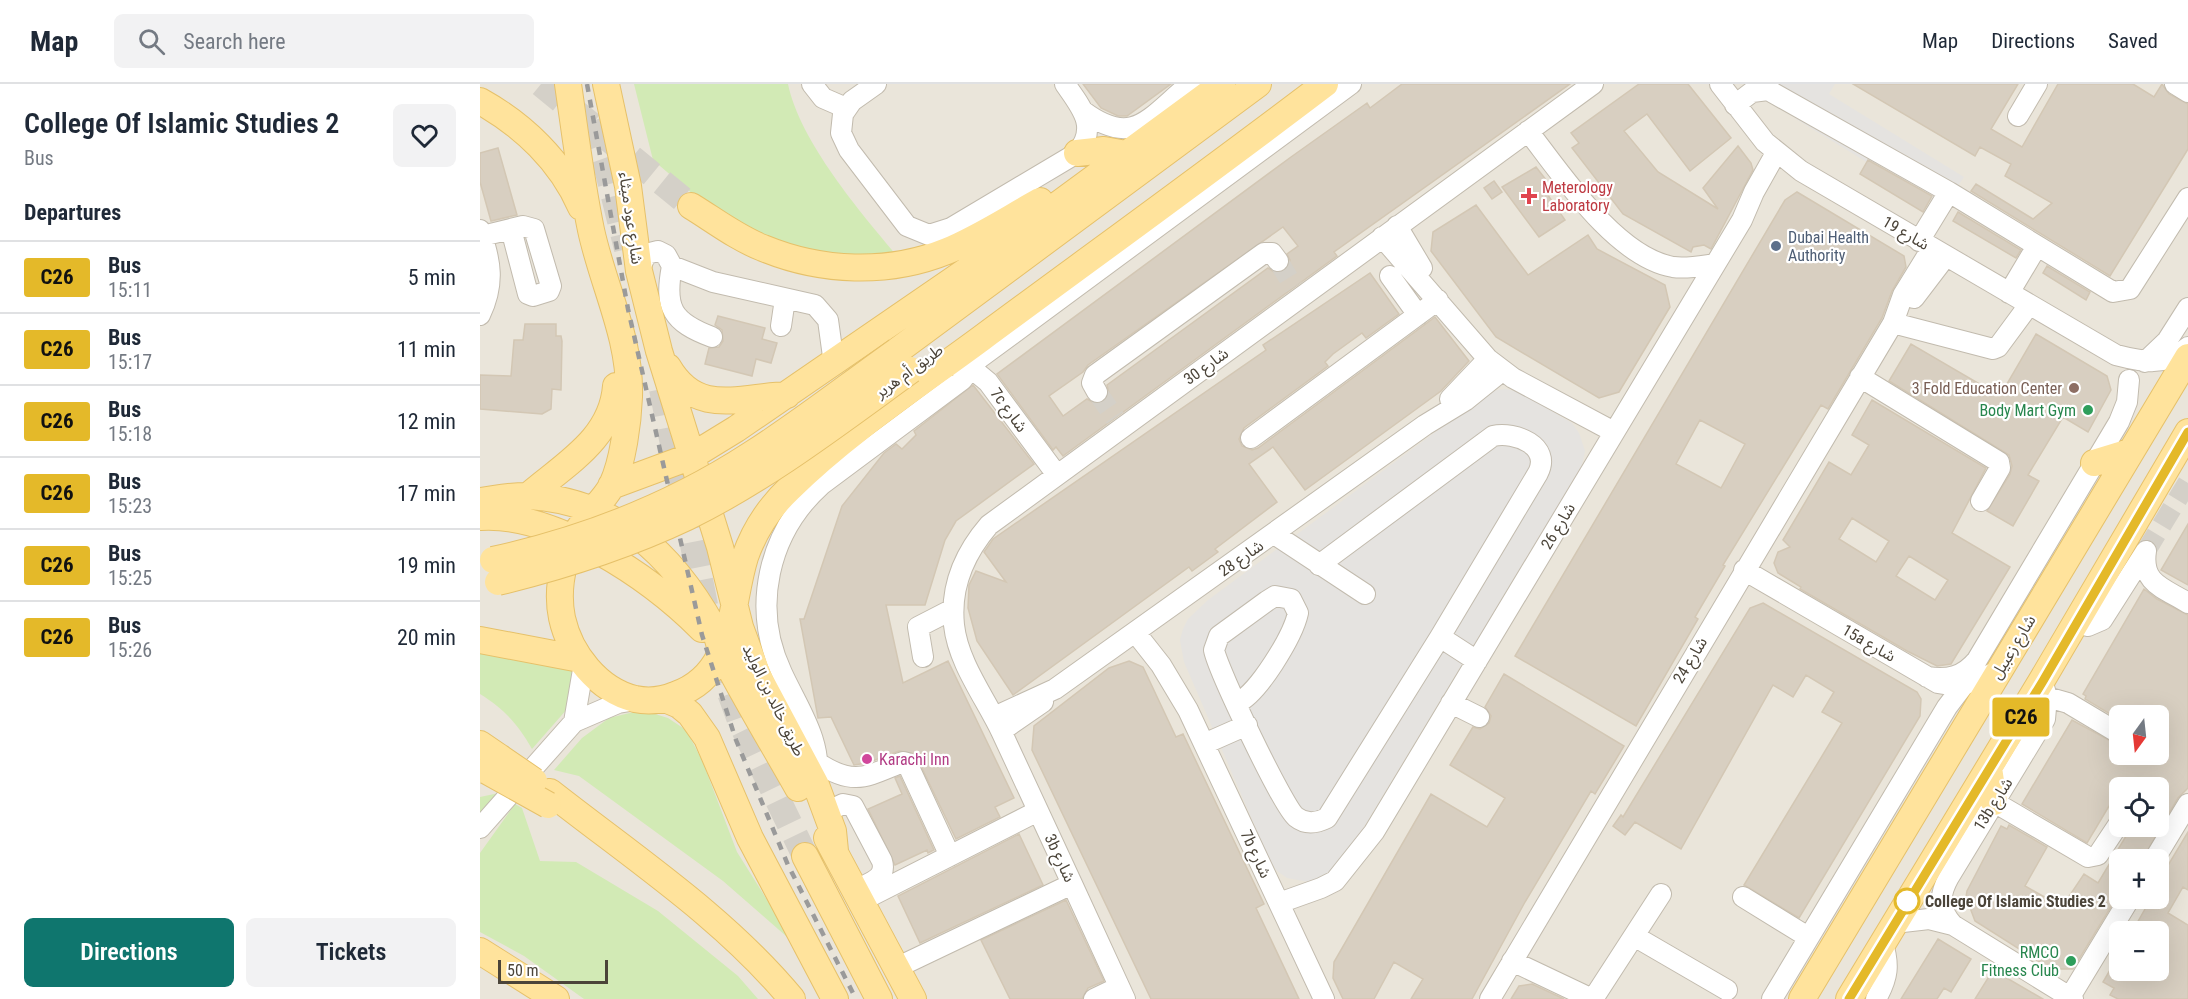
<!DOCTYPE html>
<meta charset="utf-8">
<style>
body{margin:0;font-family:"Roboto Condensed","Noto Sans Arabic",sans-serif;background:#f2f2f3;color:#1f2937;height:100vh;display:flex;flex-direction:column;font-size:22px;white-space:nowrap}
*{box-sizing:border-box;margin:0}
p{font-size:20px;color:#747a83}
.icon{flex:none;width:33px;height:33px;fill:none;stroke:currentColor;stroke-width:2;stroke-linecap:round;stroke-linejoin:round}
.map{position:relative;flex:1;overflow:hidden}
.sheet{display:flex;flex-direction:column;background:#fff;width:480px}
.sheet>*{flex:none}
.badge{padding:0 12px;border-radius:4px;font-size:21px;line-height:39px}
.needle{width:39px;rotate:195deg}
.fabs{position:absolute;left:1629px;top:621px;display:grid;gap:12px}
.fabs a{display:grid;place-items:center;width:60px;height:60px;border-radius:9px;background:#fff;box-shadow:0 6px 24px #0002;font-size:30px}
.scale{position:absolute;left:18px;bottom:15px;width:110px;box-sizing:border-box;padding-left:6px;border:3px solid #4b4439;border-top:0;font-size:16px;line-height:21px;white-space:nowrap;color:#4b4439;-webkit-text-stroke:4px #fff;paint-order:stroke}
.map>.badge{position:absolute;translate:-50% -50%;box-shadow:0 0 0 3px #fff}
h2{padding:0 24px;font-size:22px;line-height:54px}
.round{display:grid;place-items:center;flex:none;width:63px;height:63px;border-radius:9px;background:#f2f2f3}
.headline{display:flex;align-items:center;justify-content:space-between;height:102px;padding:0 24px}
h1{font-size:28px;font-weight:600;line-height:45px}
.action{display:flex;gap:12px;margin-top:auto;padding:12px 24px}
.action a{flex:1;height:69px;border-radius:9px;background:#0f766e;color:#fff;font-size:24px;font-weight:600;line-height:69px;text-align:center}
.action a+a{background:#f2f2f3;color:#1f2937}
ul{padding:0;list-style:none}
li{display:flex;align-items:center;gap:18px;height:72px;padding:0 24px;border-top:2px solid #e0e1e3}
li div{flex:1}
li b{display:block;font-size:22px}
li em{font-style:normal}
li .badge{min-width:66px;font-weight:700;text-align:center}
header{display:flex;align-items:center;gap:36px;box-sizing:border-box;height:84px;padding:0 30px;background:#fff;border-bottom:2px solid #e0e1e3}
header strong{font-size:28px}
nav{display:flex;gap:33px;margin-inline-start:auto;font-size:21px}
.search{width:420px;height:54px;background:#f2f2f3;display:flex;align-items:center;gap:15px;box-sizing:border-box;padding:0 21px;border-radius:9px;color:#747a83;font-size:22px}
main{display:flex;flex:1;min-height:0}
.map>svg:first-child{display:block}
.residential{fill:#eae5da;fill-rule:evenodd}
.green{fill:#d2eab5}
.parking{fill:#e5e3e0}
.building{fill:#d8cfc1;stroke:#d3c7b4;stroke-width:1.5;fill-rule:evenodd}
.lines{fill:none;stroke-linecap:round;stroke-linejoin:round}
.minor-tunnel{stroke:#d4d0c8;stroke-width:20;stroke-dasharray:20 10;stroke-linecap:butt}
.major-tunnel{stroke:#d4d0c8;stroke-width:26;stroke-dasharray:26 13;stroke-linecap:butt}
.minor-casing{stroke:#c2bbae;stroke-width:22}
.major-casing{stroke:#e6c16a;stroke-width:28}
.minor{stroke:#fff;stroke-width:20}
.major{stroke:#ffe39c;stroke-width:26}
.rail{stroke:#9a9a9a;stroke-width:4.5;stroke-dasharray:8 8;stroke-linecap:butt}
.major-bridge-casing{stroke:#e6c16a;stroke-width:28;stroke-linecap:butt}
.major-bridge{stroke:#ffe39c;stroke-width:26}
.line-casing{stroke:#fff;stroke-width:14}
.line{stroke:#e4b929;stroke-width:9}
.health-dot{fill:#e0444e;stroke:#fff;stroke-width:2}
.service-dot{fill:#5c6f8a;stroke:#fff;stroke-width:2}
.education-dot{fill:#8d6e63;stroke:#fff;stroke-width:2}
.leisure-dot{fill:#2e9e5b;stroke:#fff;stroke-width:2}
.hotel-dot{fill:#d1479c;stroke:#fff;stroke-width:2}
.stop-dot{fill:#fff;stroke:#e4b929;stroke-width:3}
.labels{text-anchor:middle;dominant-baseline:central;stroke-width:4.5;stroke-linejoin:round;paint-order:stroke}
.health-label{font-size:16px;fill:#be3a42;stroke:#fff;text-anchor:start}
.street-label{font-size:16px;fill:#4b4439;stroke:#fff}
.service-label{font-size:16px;fill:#4e5e75;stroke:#fff;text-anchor:start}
.education-label{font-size:16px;fill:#785e54;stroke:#fff;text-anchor:end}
.leisure-label{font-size:16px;fill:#27864d;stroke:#fff;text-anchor:end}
.hotel-label{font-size:16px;fill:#b23c85;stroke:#fff;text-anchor:start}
.stop-label{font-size:16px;font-weight:bold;fill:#4b4439;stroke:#fff;text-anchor:start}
</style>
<header>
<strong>Map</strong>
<div class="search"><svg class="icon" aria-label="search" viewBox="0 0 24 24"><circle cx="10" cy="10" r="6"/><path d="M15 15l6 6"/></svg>Search here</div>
<nav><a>Map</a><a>Directions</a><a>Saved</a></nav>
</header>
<main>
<section class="sheet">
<div class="headline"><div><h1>College Of Islamic Studies 2</h1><p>Bus</p></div><a class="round"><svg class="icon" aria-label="heart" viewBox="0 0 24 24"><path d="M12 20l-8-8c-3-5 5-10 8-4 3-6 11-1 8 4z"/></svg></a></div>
<h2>Departures</h2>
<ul>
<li><span class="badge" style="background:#e4b929;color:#111">C26</span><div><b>Bus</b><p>15:11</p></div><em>5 min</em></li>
<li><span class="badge" style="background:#e4b929;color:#111">C26</span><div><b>Bus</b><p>15:17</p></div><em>11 min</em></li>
<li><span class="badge" style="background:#e4b929;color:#111">C26</span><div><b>Bus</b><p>15:18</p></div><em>12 min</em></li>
<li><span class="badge" style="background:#e4b929;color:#111">C26</span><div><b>Bus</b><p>15:23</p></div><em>17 min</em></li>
<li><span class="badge" style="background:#e4b929;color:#111">C26</span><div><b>Bus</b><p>15:25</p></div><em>19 min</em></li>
<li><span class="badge" style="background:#e4b929;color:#111">C26</span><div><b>Bus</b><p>15:26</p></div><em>20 min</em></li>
</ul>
<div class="action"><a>Directions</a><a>Tickets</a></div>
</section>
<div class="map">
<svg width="1708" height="915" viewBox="0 0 1708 915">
<rect width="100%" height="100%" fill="#f6f3ec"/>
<!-- residential -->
<path class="residential" d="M0,0H1708V915H0ZM1640,632H1678V670H1640ZM1640,704H1678V742H1640ZM1640,776H1678V814H1640ZM1640,848H1678V886H1640Z"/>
<!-- green -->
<path class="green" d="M154,0H308C320,58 381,129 418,173L365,178L279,154L228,123L173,76Z
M0,558L97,585L95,616L52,665C38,640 24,625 0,610Z
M162,626L188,634L206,646L222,676L257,768L314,859L243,797L99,692L74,686L102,654L129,634Z
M19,709L0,732V713Z
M35,720L42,724L60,777L96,778L178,827L258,892L278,915H104L44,872L0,848V769Z"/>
<!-- parking -->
<path class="parking" d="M1282,0H1355L1349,10L1484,93L1462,124L1316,35Z
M1025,305L1039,308L1092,339L1099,349L1105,367L1102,381L861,781L854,791L834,799L807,794L797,787L790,777L704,578L700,556L703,545L708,535L728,516L1011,307Z"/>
<!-- building -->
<path class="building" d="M603,0H691L647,32H638L621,24Z
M922,0H1090L854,168L857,172L583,372L576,363L573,366L517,290L811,73L887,19L890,24ZM803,143L818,162L807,170L810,176L806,186L794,188L788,184L627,301L629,309L623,318L616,320L607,315L583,332L569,312L603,288L608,281Z
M1159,0H1208L1251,54L1210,87L1167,30L1144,47L1178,88L1238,125L1223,104L1258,62L1271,79L1273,86L1231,165L1224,161L1213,163L1211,168L1143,130L1092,64L1099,59L1091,49Z
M1373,0H1538L1511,45L1542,63L1578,0H1653L1674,13L1682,0L1689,10L1708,20V65L1630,192L1491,107L1496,100L1553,135L1572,119L1525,92L1531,80L1500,63L1495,72Z
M18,64L37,131L11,137L0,98V69Z
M1388,76L1452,112L1443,128L1380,90Z
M1056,83L1067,97L1061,101L1085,136L1059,153L1022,103Z
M1014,97L1022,108L1012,115L1004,104Z
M1317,108L1424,172L1426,183L1412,207L1402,234L1348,325L1341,321L1243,481L1245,482L1215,533L1218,535L1156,642L1035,572L1305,116ZM1220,336L1265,360L1241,404L1196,380Z
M996,121L1048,191L1108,151L1117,165L1185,201L1190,223L1139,308L1119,314L1016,253L951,167L953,148Z
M1478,128L1541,166L1536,174L1473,137Z
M1567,182L1610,208L1606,216L1563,189Z
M890,189L919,230L886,254L882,249L853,270L845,278L848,282L764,344L759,355L762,362L772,366L778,364L955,233L989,277L961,307L825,406L793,363L769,380L797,418L735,465L738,468L712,487L709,483L533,611L497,557L488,524L489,501L496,487L526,498L504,468L513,455L786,266L783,261Z
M238,232L285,244L282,255L297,259L291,279L276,275L272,292L225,280L229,264L239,263L243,257L242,246L235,241Z
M45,240H76V252H81L82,257L81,306L72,305L71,325L62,330L0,325V291L31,292L34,256H43Z
M1556,250L1627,292L1631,306L1608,348L1583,333L1548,391L1559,397L1533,442L1507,427L1530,390L1532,382L1529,371L1409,297L1431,260L1520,312Z
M493,301L554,380L476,437L465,456L445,521H406L423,599L468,577L534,714L515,723L520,733L476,755L435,670L419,667L387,679L374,681L351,633L338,634L320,535H324L362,422L404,369L416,360L422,365L436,351L434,347Z
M1392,316L1506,384L1472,449L1530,483L1471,580L1457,582L1427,567L1320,505L1321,503L1298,489L1294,479L1298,468L1310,463L1303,456L1349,378L1371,391L1389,361L1372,351ZM1372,434L1409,457L1396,478L1359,455ZM1429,472L1468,496L1455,516L1416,492Z
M1708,440V501L1681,486Z
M1664,505L1677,515L1708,531V704L1698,714L1662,776H1640V808L1593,885H1571L1495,837L1486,813L1487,807L1521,742L1527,745L1529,741L1567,763L1545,802L1582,823L1604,790L1618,799L1652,742H1678V704H1640V715L1635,712L1607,759L1542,720L1592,636L1640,662V670H1678V632H1640V636L1605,615L1606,612L1603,610Z
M1283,519L1437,608L1441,615L1440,632L1319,834L1264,801L1362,639L1342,628L1354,608L1326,591L1313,613L1293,601L1201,765L1155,738L1145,751L1133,742L1141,731L1143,733L1270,524Z
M649,577L663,583L696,653L703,650L784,820L776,824L819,915H671L552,666L554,642L629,584Z
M1024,590L1144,662L1115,710L1111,707L1045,818L992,915H931L943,895L914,878L894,915H863L853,894L854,878L951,710L1007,743L1025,714L970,681L993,643L1000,645L1009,639L1011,632L1005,623Z
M420,692L454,766L448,769L447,766L415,781L388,725L422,710L415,694Z
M1708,748V806L1703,803L1688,829L1708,841V915H1638L1630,911L1634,904L1623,898L1640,869V886H1678V848H1652L1669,818L1678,824V798Z
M539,750L563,801L440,859L418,812Z
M586,816L624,897L608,904L602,915H530L501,856Z
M1458,855L1491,875L1471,908L1464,904L1457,915H1421Z
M1513,886L1563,915H1495Z
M1052,900L1084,915H1031L1039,902Z"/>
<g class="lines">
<!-- minor-tunnel -->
<path class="minor-tunnel" d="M798,177L814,203
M617,308L635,334
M1666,467L1708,398"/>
<!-- major-tunnel -->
<path class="major-tunnel" d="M61,0L211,122
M110,38L128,88L147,165
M182,305L227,531
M237,573L261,639L325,772"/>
<defs>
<path id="minor" d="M332,0L343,14L366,24
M396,0L372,17L363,30L361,49L369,66L427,142L449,151L471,144L597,69C619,43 601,23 585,0
M1240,0L1285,58L1321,87L1636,271C1663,278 1685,283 1708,263
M1695,0L1708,8
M1255,21L1272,8L1288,6L1469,108L1633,208L1650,205L1708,114
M603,27C654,65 669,33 710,0
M1538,32L1557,0
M1048,47C1082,91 1136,173 1193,183C1207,185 1221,182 1235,180
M917,142L942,184
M0,146C11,177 15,200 0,231
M2,152L43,142L54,145L71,202L69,207L53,212L48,210L31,145
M902,153L1008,275L1033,294L1134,348
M1439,157L1469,108
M192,182C184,224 192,238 232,253
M159,187L166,170L178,167L186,171L192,182L233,198L335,221L348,236L354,280
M910,192L938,231
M1529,209L1557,162
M1434,214L1466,172
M1413,239L1513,265L1518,263L1549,221
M301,242L305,215
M1665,278L1687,257L1708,224
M478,283L496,288L508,298L577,391
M1380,293L1519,378L1520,384L1501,417
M617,308L612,299L615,291L784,169H792L798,177
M970,315L1008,275
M771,354L958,216
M794,450L885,510
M1666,467C1661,500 1684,504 1708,519
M1264,486L1458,599C1482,604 1499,598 1520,585
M1595,539L1608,542L1622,536L1666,467
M655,548L681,581L708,626L844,915
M960,553L997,577
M443,573L438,543L473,525
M1447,593C1468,596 1483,593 1497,576L1639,338L1647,318L1649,296
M1562,596L1567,613L1565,635L1469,793C1459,811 1458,825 1473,841L1593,915
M1567,613L1588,619L1640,650
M757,619C778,610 813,552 818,529L811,515L795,512L787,517L739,552L734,566C738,586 803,723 816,733C826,741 837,739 847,734L960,553L1058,389C1072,362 1035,347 1013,352L839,481
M971,619L999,633
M514,633L575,605L945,341L986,316L1022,287
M94,638L104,580
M521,647L563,618
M724,660L767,641
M338,679C375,703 387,692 423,678L427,679L470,772
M336,701C344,659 319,626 302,589C271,524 288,449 341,401L482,296L497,276L871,0
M1514,718L1608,773L1618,771L1640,738
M346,728L363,720L373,722L402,777C407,794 391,798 378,805
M0,744L94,638L138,619L156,616
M1674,776L1708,720
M1263,813L1328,853
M381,817L558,727
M799,819L841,804L855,797L894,748L1262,136L1274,108L1296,69
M1414,839L1449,835L1473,841
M1154,852L1247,906
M1032,877L1112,915
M416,884L592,800
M1590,913L1650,814
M614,915L639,903
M645,915C604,826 564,738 522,649C506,615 478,579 474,541C470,502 484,470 509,441L1113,0
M1010,915L1413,239L1423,211L1452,164
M1113,915L1181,810
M1292,915L1467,623L1483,602
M1396,915C1408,894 1410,881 1402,857"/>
<path id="major" d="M88,0C95,48 101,98 111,146C123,202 151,254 149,313C148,338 143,378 132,401C126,413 115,423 107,433C86,460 75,500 82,534C90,570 118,606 155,615C169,618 183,616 195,611C256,590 249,524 265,473C274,447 289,424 309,405C367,348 437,302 502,254C617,169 732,86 845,0
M126,0L148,102L159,187L179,267L240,463L260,543L278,592L336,701L353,747L355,767
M0,17C43,41 81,77 101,123
M597,69L624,66L646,70
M211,122C234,136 257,154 283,164C341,188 408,191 467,167C499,154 529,134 560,117
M417,267L778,0
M188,283C217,333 259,313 307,311
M1614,379L1650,368
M131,402L212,372L256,345L508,172L742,0
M48,412C85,380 132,355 136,302
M0,417C16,415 34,411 50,412C137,418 192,470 233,543C239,553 239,564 244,573C267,617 293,660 318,704
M0,433C75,428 171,494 222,545
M0,556L100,575
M185,615L199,621L210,630L227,654L270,754L355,915
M0,660L19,673
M1509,684L1514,718
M70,708C154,774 244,833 312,915
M347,754L433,915
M325,772L399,915
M0,867L76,915
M1322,915L1708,273
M1369,915L1562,596L1708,348"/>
</defs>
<!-- minor casing -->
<use href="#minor" class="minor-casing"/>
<!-- major casing -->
<use href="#major" class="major-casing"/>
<!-- minor -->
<use href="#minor" class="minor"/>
<!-- major -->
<use href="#major" class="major"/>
<!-- rail -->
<path class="rail" d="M107,0L148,225L222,551L256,656L308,781L376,915"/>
<defs>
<path id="major-bridge" d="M13,476C104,456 194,421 272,370C322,338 369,301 417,267
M18,498C83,482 146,462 207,433C287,394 359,338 431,286
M19,673L54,697
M7,687L68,721"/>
</defs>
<!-- major-bridge casing -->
<use href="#major-bridge" class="major-bridge-casing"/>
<!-- major-bridge -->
<use href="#major-bridge" class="major-bridge"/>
</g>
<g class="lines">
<defs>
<path id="line" d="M1369,915L1563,597L1708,348"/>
</defs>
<!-- line casing -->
<use href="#line" class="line-casing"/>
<!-- line -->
<use href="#line" class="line"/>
</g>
<!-- markers -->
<path class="health-dot" d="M1046 103h6v6h6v6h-6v6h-6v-6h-6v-6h6z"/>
<circle class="service-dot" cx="1296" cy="162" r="6"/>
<circle class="education-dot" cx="1594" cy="304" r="6"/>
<g class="leisure-dot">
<circle cx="1608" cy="326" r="6"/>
<circle cx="1591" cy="877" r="6"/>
</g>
<circle class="hotel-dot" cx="387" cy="675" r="6"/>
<circle class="stop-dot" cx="1427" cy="817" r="12"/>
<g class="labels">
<!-- health labels -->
<g class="health-label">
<text x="1062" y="103">Meterology<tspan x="1062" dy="18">Laboratory</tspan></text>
</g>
<!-- street labels -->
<g class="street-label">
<text transform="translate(151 134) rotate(82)">شارع عود ميثاء</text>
<text transform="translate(1426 149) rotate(30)">شارع 19</text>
<text transform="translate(726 282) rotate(-36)">شارع 30</text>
<text transform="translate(429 287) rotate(-36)">طريق أم هرير</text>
<text transform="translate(529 326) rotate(54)">7c شارع</text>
<text transform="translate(1078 442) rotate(-59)">شارع 26</text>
<text transform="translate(761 474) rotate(-35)">شارع 28</text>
<text transform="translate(1389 559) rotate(30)">15a شارع</text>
<text transform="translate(1533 563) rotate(-59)">شارع زعبيل</text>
<text transform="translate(1210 576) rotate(-59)">شارع 24</text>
<text transform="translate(294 616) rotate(64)">طريق خالد بن الوليد</text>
<text transform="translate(1513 720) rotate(-58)">13b شارع</text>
<text transform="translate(776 770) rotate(65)">7b شارع</text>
<text transform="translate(580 774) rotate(65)">3b شارع</text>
</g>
<!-- service labels -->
<g class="service-label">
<text x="1308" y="153">Dubai Health<tspan x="1308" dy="18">Authority</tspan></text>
</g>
<!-- education labels -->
<g class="education-label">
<text x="1582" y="304">3 Fold Education Center</text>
</g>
<!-- leisure labels -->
<g class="leisure-label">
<text x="1596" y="326">Body Mart Gym</text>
<text x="1579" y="868">RMCO<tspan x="1579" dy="18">Fitness Club</tspan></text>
</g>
<!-- hotel labels -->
<g class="hotel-label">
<text x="399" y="675">Karachi Inn</text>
</g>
<!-- stop labels -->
<g class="stop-label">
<text x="1445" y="817">College Of Islamic Studies 2</text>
</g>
</g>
</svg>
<div class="fabs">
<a><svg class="needle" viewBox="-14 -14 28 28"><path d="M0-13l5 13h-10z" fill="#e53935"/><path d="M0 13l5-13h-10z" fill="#747a83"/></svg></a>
<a><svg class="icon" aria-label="locate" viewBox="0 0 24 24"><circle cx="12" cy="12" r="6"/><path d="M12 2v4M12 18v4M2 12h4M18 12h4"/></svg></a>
<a>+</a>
<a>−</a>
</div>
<div class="scale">50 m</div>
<b class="badge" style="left:1541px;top:633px;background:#e4b929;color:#111">C26</b>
</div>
</main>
